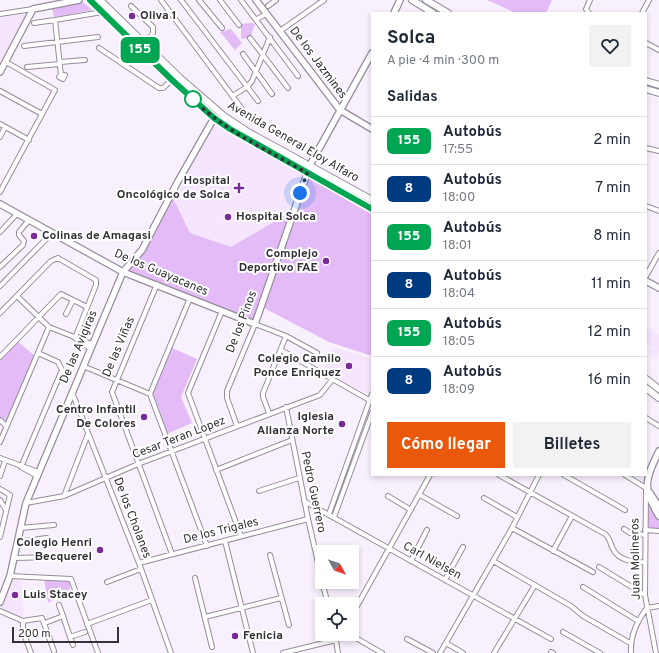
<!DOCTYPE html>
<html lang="es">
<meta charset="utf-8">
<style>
body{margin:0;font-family:Overpass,sans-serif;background:#f2f2f3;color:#1f2937;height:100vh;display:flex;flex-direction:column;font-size:15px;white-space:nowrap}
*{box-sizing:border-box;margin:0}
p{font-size:13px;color:#747a83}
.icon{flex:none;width:22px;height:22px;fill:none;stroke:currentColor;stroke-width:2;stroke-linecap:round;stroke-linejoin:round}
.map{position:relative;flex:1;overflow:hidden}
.details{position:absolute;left:371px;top:12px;width:276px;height:464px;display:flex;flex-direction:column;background:#fff;border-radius:0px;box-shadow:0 2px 6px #0003}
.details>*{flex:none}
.badge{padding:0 8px;border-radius:6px;font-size:14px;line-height:26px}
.needle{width:26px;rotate:130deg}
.fabs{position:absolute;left:315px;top:545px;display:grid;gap:8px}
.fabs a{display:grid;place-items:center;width:44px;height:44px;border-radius:0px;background:#fff;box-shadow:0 2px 6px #0003;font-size:20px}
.scale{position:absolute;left:12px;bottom:10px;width:107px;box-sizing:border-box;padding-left:4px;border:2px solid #353138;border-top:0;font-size:11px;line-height:14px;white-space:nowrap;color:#353138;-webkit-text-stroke:3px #fff;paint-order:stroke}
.you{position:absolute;width:20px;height:20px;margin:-10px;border:3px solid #fff;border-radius:50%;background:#1a73e8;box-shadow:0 0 0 6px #1a73e833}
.map>.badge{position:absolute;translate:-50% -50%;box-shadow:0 0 0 2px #fff}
h2{padding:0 16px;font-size:15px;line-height:36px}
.round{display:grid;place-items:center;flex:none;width:42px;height:42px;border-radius:0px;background:#f2f2f3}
.overview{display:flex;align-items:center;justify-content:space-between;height:68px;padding:0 16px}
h1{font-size:19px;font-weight:700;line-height:30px}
.cta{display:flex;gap:8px;margin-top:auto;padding:8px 16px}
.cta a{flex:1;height:46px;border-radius:0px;background:#ea580c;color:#fff;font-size:16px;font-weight:700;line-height:46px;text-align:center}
.cta a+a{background:#f2f2f3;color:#1f2937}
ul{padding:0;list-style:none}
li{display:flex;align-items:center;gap:12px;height:48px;padding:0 16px;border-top:1px solid #e0e1e3}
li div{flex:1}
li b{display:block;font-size:15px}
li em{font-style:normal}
li .badge{min-width:44px;font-weight:700;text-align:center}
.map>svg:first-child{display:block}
.built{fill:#f6e5fe}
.green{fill:#e3bbf6}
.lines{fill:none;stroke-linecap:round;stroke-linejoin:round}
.street-casing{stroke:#978c9c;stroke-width:6}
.secondary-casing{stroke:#978c9c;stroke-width:8}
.primary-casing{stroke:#978c9c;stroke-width:8}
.street{stroke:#fff;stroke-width:4}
.secondary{stroke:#fff;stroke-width:5.5}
.primary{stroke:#fff;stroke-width:6}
.line-casing{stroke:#fff;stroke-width:9}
.line{stroke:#00a651;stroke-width:6}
.walk{stroke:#353138;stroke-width:4;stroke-dasharray:0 7.2}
.poi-dot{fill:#7a2999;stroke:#fff;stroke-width:1.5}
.stop-dot{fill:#fff;stroke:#00a651;stroke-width:2}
.labels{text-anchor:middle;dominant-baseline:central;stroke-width:4;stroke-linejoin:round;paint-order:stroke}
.poi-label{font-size:12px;font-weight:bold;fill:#353138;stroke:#fff;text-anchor:end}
.street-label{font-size:12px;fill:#353138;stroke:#fff}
</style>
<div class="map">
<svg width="659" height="653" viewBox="0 0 659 653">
<rect width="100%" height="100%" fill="#f9f0fe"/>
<!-- built -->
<path class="built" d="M27,14L0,63V18Z
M214,123L301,172L302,176L289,212L231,247L190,233L174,201Z
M646,327L659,335V351L655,359L648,354L652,348L646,343Z
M332,347L372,359V383L369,394L324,372Z
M13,579L23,581V617L1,609Z"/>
<!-- green -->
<path class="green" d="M487,0H552L546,13H516Z
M84,3L92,10L54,17L52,9Z
M252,23L255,24L250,38L241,39V24Z
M231,29L242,43L235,50L220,32Z
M309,177L372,214V356L329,342L264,308Z
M171,194L190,233L231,247L294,210L255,324L123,272L142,250Z
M16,340L36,357L6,426L0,420V357Z
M172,348L197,359L181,397L192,423L167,434L153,394Z
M646,492L659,518V531L645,530Z
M44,578L71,579L70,589L48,603Z"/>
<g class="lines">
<defs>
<path id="street" d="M161,0L242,109
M181,0L258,101
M199,0L222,28
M220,0L239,25
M241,0L298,76
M131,6L153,27V33L145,43
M268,6L276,0
M589,13L586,9L590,0
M642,13L649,0
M0,14L33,9
M257,19L266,14
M34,23L55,20
M280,31L324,0
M250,38L288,88
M646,43L659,50
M24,46L98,37
M99,48L159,88H163L172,80
M243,54L272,94
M60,62L85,60
M27,67L60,64
M61,75H65L63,79L59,77L61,75L55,20L102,12
M0,91L42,114
M232,96L247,87L252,81L270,37
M0,124L29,140
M0,137L5,127
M646,148L659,151
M0,192L55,90L6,62
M646,206L659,211
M0,232L17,214
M0,267L23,245L24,241L19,235V232L29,220
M646,276L659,253
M157,284L112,392L172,554
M0,286L52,233
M17,296L49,327L92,344
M190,298L150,394L207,546
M222,311L188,393L241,536
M0,313L51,261L58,258L96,280V285L75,338
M66,314L73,300
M75,338L90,348
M281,350L371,401
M0,357L61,294L87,307
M83,366L150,394
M72,392L139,563L171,653
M286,407L308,519L322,580
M269,413L263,397V393L286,336
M646,418L659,426
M0,420L6,426
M237,426L227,398V391L255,324L286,336L317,353
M0,442L49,327
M0,458L38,472
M21,467L62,370L58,362L38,353
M21,467L37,476
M216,470L292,440
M499,475L605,534C610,538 610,543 613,549C618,560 634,563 645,562
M564,475L625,510
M625,475L646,488L645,595L656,653
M0,476L5,461
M0,489L10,495L0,537
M259,491L299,478
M420,495L457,516
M64,496L88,434
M388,496L411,510
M484,498L517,517
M0,500L6,510
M304,501L551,639
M26,503L64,496L138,464L320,395L332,380
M329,514L372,394
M334,517L372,413
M20,528L54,525
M512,528L593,572
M624,529L630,533L645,535
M645,530L659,531
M225,541L253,653
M17,542L47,538
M553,551L572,516
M270,555L289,625
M13,558L55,557
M411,561L427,530
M493,561L571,606L583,616L630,643
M139,563L308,519
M599,567L645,595
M10,576L71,579L98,653
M195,578L212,647
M445,580L463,547
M107,582L141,569
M322,582L328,604
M583,587L638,621
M59,605L63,616
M0,611L23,621L42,618L54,651
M352,615L430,475
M205,617L281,598
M23,621V631L31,653
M45,623L63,616L70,637L85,632
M87,624L152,600
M563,632L600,653
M335,634L338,653
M349,634L382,653
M70,637L73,645
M407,639L433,653
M336,640L341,634
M446,643L463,653
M551,652L553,653
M283,653L336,640
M440,653L512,528L539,475
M494,653L535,585
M631,653C630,636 637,621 647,608L659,606"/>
<path id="secondary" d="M256,0L340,110L372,129
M394,13L400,0
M0,72L33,9L79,0
M0,204L123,272L255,324L310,165L372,53
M646,281L659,288
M659,451C645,479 642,489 659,516
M650,493L659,507
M0,602L10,576L26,503L123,272L142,250L177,183L214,118"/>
<path id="primary" d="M90,0L172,80L214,118L230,129L372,209
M100,0L180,78L224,116L248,132L372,200
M412,0L433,13
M426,0L448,13
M646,81L659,85
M646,89L659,93
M646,379L659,389
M646,388L659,398"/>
</defs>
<!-- street casing -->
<use href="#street" class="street-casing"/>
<!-- secondary casing -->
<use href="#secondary" class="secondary-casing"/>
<!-- primary casing -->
<use href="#primary" class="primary-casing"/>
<!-- street -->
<use href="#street" class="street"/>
<!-- secondary -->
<use href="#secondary" class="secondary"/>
<!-- primary -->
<use href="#primary" class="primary"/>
</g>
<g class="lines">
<defs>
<path id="line" d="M90,0L172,80L214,118L230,129L372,209"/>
</defs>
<!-- line casing -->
<use href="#line" class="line-casing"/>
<!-- line -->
<use href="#line" class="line"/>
<!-- walk -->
<path class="walk" d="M193,99C223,130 269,151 307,173L300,193"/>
</g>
<!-- markers -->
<g class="poi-dot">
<circle cx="132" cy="16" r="4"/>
<path d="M237 182h4v4h4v4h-4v4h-4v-4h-4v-4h4z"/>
<circle cx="228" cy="217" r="4"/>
<circle cx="34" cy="236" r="4"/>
<circle cx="326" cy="261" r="4"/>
<circle cx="349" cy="366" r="4"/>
<circle cx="144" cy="417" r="4"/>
<circle cx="342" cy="424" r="4"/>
<circle cx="100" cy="550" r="4"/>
<circle cx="15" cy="595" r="4"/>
<circle cx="235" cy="636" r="4"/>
</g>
<circle class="stop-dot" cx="193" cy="99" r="8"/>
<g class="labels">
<!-- poi labels -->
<g class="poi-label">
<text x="140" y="16" text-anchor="start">Oliva 1</text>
<text x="230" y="181">Hospital<tspan x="230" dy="14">Oncológico de Solca</tspan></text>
<text x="236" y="217" text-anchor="start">Hospital Solca</text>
<text x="42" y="236" text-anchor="start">Colinas de Amagasi</text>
<text x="318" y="254">Complejo<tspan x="318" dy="14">Deportivo FAE</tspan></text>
<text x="341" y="359">Colegio Camilo<tspan x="341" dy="14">Ponce Enriquez</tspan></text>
<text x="136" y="410">Centro Infantil<tspan x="136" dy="14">De Colores</tspan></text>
<text x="334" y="417">Iglesia<tspan x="334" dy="14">Alianza Norte</tspan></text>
<text x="92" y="543">Colegio Henri<tspan x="92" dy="14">Becquerel</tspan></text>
<text x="23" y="595" text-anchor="start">Luis Stacey</text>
<text x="243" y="636" text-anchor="start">Fenicia</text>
</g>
<!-- street labels -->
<g class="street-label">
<text transform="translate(318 63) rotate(53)">De los Jazmines</text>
<text transform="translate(293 142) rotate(30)">Avenida General Eloy Alfaro</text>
<text transform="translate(161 273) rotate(23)">De los Guayacanes</text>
<text transform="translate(242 322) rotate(-69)">De los Pinos</text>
<text transform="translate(79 347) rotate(-67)">De las Avigiras</text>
<text transform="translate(119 347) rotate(-67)">De las Viñas</text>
<text transform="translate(179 438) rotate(-21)">Cesar Teran Lopez</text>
<text transform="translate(313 492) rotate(78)">Pedro Guerrero</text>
<text transform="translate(132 518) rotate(69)">De los Cholanes</text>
<text transform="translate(221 531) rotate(-14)">De los Trigales</text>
<text transform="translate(636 559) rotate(-91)">Juan Molineros</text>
<text transform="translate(432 561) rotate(29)">Carl Nielsen</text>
</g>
</g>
</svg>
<div class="fabs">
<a><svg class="needle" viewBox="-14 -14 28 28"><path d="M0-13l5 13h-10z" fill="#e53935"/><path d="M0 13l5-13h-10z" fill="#747a83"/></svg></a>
<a><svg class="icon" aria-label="locate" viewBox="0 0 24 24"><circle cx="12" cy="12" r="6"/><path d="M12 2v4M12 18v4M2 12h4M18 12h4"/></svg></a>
</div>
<div class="scale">200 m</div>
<div class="you" style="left:300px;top:193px"></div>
<b class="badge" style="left:140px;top:50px;background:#00a651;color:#fff">155</b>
<section class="details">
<div class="overview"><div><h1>Solca</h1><p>A pie · 4 min · 300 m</p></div><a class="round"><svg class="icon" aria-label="heart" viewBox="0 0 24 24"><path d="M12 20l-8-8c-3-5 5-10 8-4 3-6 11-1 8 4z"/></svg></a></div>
<h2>Salidas</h2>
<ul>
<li><span class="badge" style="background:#00a651;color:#fff">155</span><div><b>Autobús</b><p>17:55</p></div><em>2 min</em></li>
<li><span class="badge" style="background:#003b80;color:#fff">8</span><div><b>Autobús</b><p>18:00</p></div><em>7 min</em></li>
<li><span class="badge" style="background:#00a651;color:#fff">155</span><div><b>Autobús</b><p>18:01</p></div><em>8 min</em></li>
<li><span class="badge" style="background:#003b80;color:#fff">8</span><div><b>Autobús</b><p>18:04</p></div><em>11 min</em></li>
<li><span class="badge" style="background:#00a651;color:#fff">155</span><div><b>Autobús</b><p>18:05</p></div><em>12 min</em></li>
<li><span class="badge" style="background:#003b80;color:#fff">8</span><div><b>Autobús</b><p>18:09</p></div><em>16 min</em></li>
</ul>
<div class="cta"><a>Cómo llegar</a><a>Billetes</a></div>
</section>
</div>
